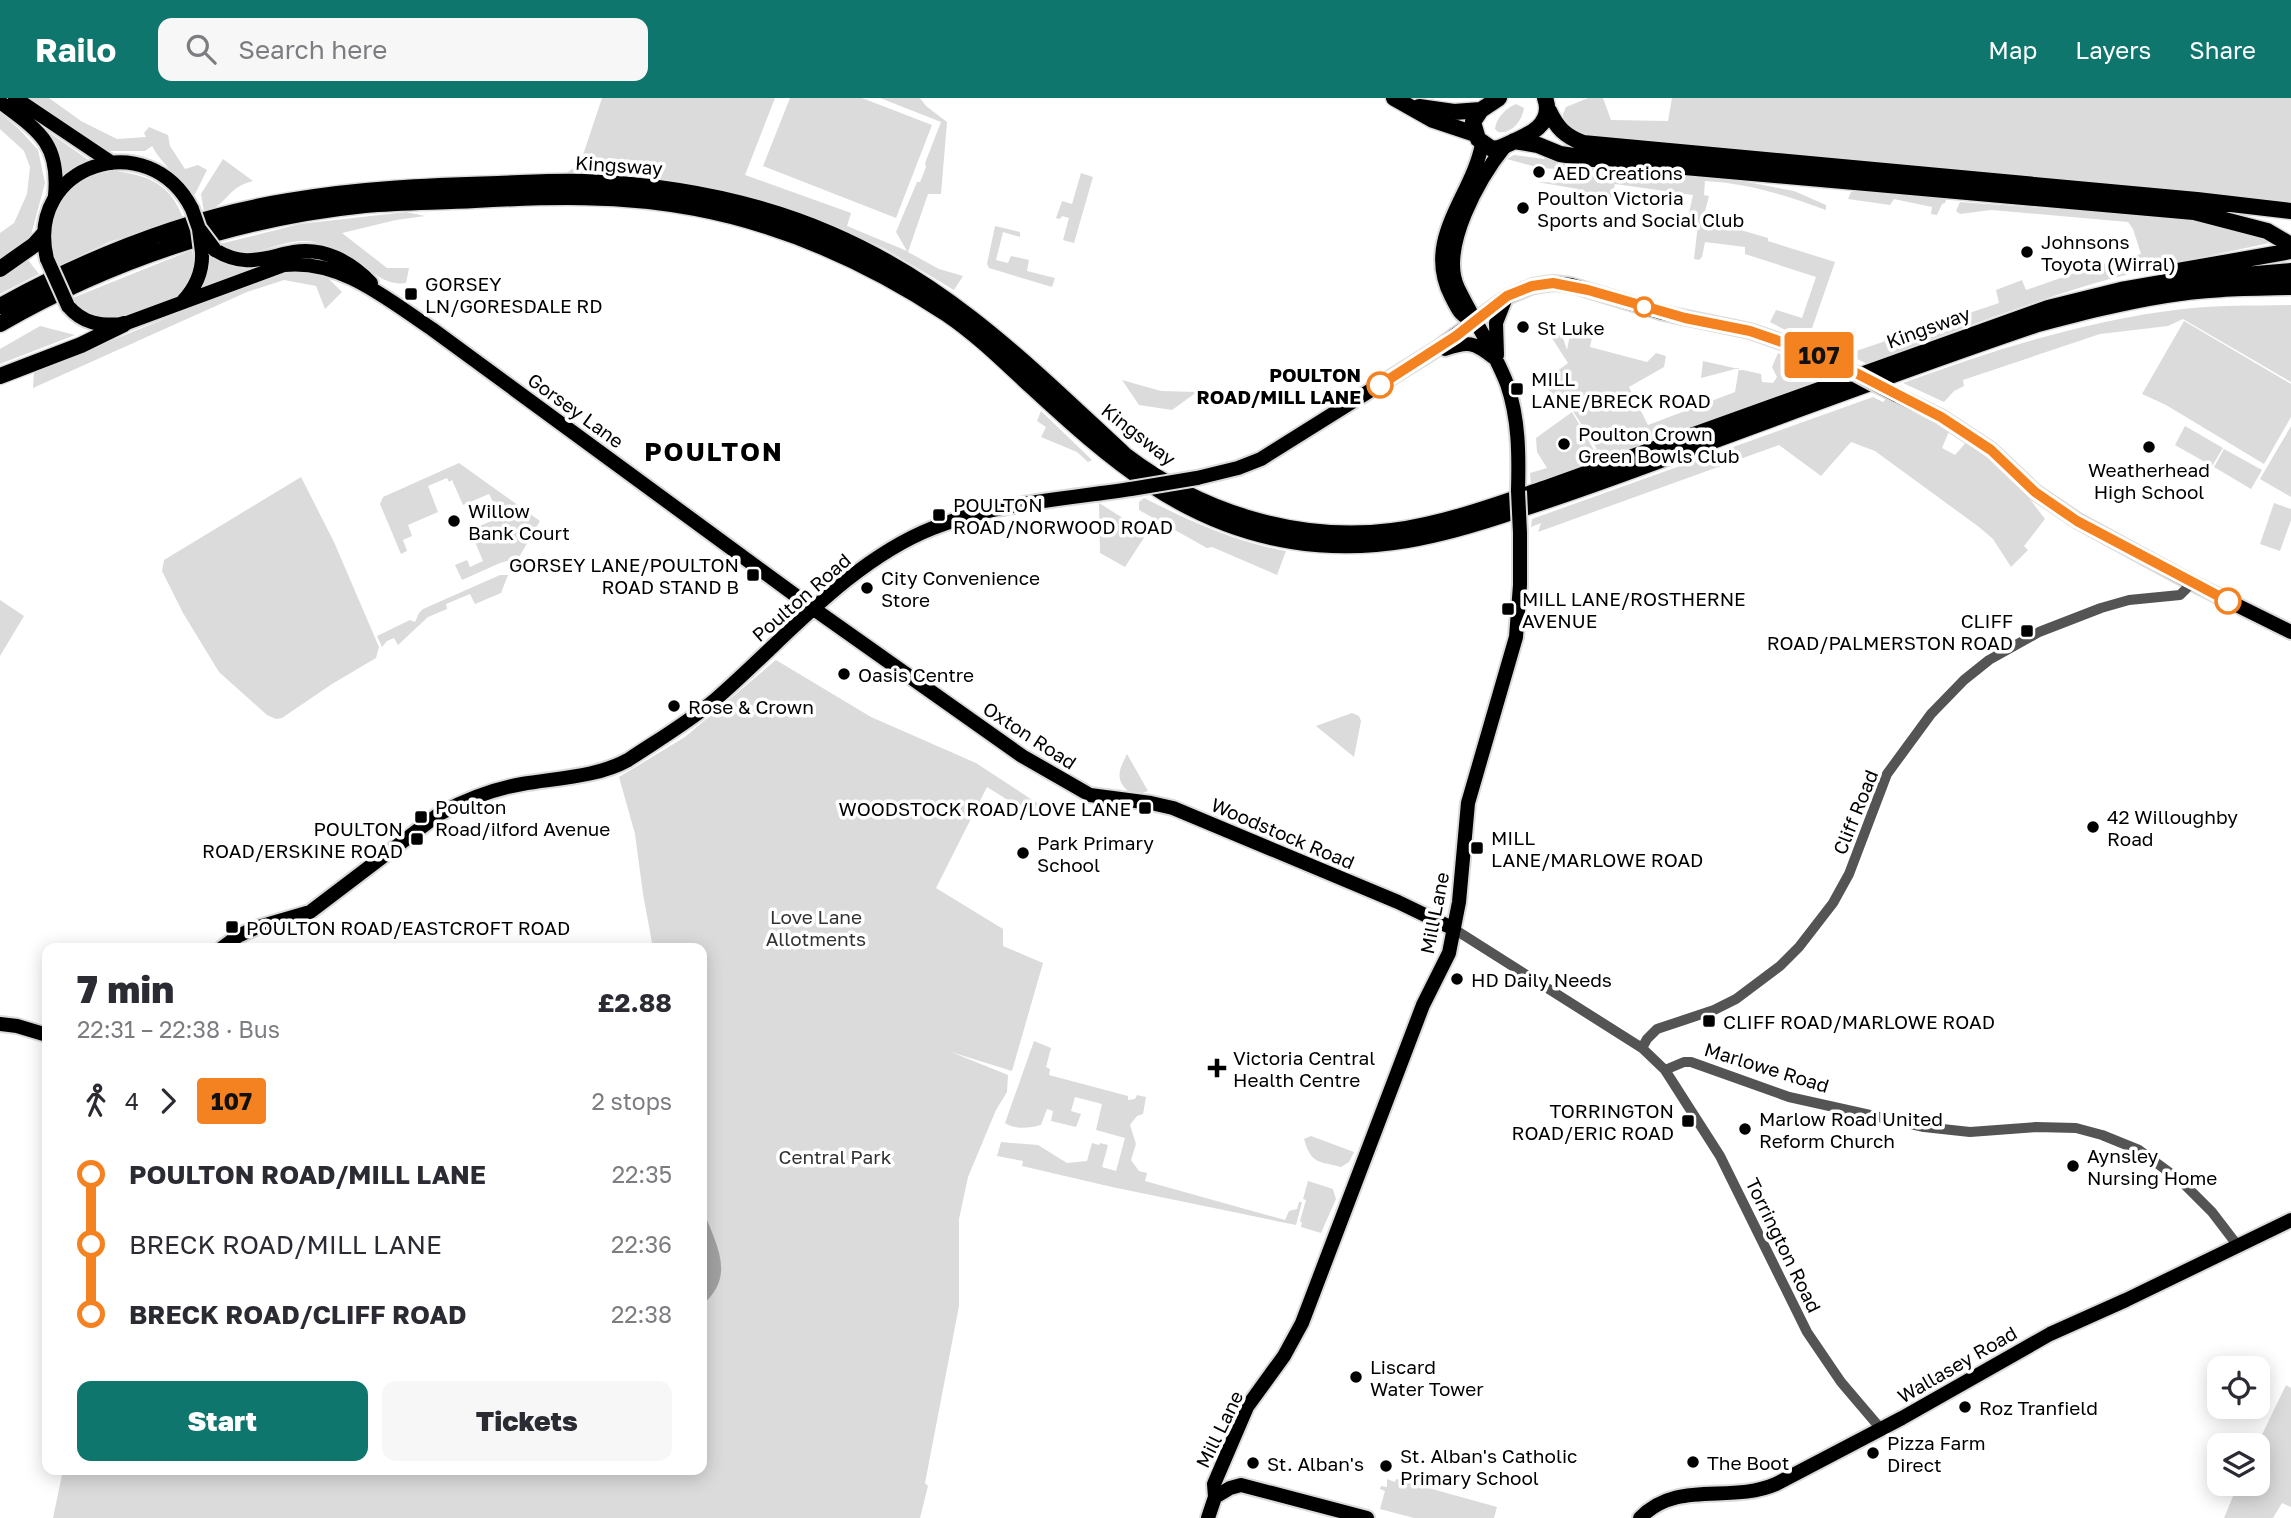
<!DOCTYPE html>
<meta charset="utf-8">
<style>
body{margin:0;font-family:"Golos Text",sans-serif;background:#f7f7f7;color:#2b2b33;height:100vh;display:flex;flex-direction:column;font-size:26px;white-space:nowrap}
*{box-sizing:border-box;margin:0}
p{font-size:23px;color:#7c7c81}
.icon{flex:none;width:38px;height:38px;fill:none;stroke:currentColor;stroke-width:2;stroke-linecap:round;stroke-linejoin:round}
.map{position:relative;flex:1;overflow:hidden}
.panel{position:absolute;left:42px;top:845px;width:665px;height:532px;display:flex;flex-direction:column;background:#fff;border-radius:14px;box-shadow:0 4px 18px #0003}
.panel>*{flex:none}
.badge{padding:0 14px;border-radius:5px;font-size:24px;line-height:46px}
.tools{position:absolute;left:2207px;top:1258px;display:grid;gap:14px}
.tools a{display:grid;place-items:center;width:63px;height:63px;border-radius:14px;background:#fff;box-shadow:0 4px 18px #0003;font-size:35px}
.map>.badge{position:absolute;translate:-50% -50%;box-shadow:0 0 0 4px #fff}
.legs{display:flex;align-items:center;gap:10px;height:77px;padding:0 35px;font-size:23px}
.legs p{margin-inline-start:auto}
.head{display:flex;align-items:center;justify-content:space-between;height:119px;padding:0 35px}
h1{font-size:38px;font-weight:800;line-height:52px}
.button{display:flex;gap:14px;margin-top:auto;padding:14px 35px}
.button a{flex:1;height:80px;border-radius:14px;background:#0f766e;color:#fff;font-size:28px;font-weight:800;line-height:80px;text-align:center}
.button a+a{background:#f7f7f7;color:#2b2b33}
ul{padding:0 35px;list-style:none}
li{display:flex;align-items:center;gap:24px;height:70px;font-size:26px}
li i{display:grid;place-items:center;width:10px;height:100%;margin:0 9px;background:currentColor}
li i::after{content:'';width:18px;height:18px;margin:-9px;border:5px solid;border-radius:50%;background:#fff}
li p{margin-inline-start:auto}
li:first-child i{background:linear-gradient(#0000 50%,currentColor 0)}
li:last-child i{background:linear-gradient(currentColor 50%,#0000 0)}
header{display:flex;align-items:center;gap:42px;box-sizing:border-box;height:98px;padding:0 35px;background:#0f766e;color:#fff}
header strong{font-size:33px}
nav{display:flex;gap:38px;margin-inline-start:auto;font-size:24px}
.search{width:490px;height:63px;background:#f7f7f7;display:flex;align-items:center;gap:18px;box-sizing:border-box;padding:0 24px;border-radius:14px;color:#7c7c81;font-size:26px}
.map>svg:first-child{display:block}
.green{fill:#dbdbdb}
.water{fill:#a2a2a2}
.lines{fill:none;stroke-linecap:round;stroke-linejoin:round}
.major-casing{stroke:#dbdbdb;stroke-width:18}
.highway-casing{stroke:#dbdbdb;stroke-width:19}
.minor{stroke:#545454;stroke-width:10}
.major{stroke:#000;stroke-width:14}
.highway{stroke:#000;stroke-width:16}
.major-bridge-casing{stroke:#dbdbdb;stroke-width:18;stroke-linecap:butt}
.major-bridge{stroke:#000;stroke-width:14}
.line-1-casing{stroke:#fff;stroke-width:16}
.line-1{stroke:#f58220;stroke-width:10}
.poi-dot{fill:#000;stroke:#fff;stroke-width:2.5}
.stop-1-dot{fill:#fff;stroke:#f58220;stroke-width:3.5}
.labels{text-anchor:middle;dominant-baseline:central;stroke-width:7;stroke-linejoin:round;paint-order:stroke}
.street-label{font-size:19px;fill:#000;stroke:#fff}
.poi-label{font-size:19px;fill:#000;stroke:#fff;text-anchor:start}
.stop-label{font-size:19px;font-weight:bold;fill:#000;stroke:#fff;text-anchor:end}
.park-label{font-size:19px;fill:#323232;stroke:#fff}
.district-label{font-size:26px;font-weight:bold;letter-spacing:2px;fill:#000;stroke:#fff}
</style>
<header>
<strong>Railo</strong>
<div class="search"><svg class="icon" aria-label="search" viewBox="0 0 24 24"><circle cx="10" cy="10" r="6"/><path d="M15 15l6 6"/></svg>Search here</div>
<nav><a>Map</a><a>Layers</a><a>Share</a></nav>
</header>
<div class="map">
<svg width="2291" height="1420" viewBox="0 0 2291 1420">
<rect width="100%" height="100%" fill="#fff"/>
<!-- green -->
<path class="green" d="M27,0H49L81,23L117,41L146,39L144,35L149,29L168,37L170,48L185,71L198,67L207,72L194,98C180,80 163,68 152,48L145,53H108L85,41Z
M602,0H775L745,77L851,115L847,128L907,153L896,134L917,84H920L926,69L925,65L941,24L880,0H920L926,8L947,24L941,96H928L908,154L939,171L963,178L954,192L883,150L805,116L721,93L679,84L625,77H563L580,66Z
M790,0H862L932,27L896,120L763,68Z
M1588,0H1603L1611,22L1668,23L1672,0H2291V105L1588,41L1564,26L1563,16L1566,9Z
M1516,6L1524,10C1522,23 1512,36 1498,34L1495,31C1496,20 1506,10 1516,6Z
M0,15L19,31L38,52L45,85L30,141L0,164V135L14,125L27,96L30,69L24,53L0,31Z
M43,30L90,63V65L64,78L59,84Z
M1547,56L1705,76L1794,93L1826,107V112C1786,97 1746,85 1705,83L1704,97L1709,98L1703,121L1768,140V143L1835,164L1810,236L1801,240L1770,224L1776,212L1802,220L1816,179L1745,156V149L1705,144L1702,159L1699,162L1694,161L1698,126L1687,124L1693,97L1615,86L1611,100L1605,97L1584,96L1572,90L1537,84L1573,85L1575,72L1540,70L1507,61L1514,57L1544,61Z
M223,61L253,83C225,90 230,106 204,114L201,96Z
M116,73C150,78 170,86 183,120L109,144L54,170L50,123L61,102L75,88L93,77Z
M1081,75L1093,79L1074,145L1063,142L1069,120L1062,118L1060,121L1056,120L1062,103L1072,106Z
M1864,90L1947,99L1945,105L1942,106L1937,117L1931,116L1932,109L1894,101L1890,107L1848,101L1851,94Z
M1960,104L2197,121L2233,126L2274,144C2210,158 2145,170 2082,189C2009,212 1938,239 1867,266L1847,256L1999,205L1996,192L2022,182L2026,192L2092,169L2141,156L2133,131L2128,124L1991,112L1960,116L1956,113Z
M406,114L425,118L396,122L342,135L387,170H409L406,185C382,189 365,166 345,155C335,150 325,147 314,144C282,137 250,168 220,146L300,126Z
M995,128L1020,134V139L1003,134L996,162L1008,165L1011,158L1029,162L1027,173L1055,180L1052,189L989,170L987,166Z
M192,152L195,167L190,185L176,201L119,223L87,220L70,201Z
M210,157C229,169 246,170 269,165L197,194L206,158Z
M28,162L39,176L0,196V180Z
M302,174L325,177L342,194L325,211L316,188L284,182L247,194L33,290L34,274L262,181L278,176Z
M2291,207V284L2183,221L2168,228L2100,236L1963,282L1964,288L1954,293L1944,304L1903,285C1993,252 2088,222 2183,211C2219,207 2255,208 2291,207Z
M2184,223L2291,286V319L2264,366L2166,307L2142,296Z
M1572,226L1594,230L1590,249L1647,264L1656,255L1666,258L1664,269L1629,289L1648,327L1735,294L1739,270L1701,280L1703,263L1761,276L1762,284L1773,285L1777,279L1772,269L1778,255L1831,278L1531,387L1530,375L1547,370L1537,354L1536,340L1572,314L1594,352L1597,351L1571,310L1564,313L1543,284L1568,265L1550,237H1562L1567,252Z
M40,228L75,237L0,266V251Z
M1122,282L1161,293L1197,294L1172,312L1139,307Z
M1873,299L1883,304L1886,301L1950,331L1942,350L1955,357L1968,342C2000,361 2023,392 2045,421L2024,448L2028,452L2011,469L1993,441L1979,429L1875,353L1851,344L1821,378L1779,347L1538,434L1541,425L1531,429L1532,421Z
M1041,313L1092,362L1088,364L1077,354L1041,339L1046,329L1037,323Z
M2185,328L2223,350L2212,368L2175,347Z
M2291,328V399L2260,381Z
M2224,351L2262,372L2251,391L2214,369Z
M459,365L540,423L515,466L507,463L500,465L462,482L455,467L467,462L470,469L483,463L470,432L501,419L489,396L463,407L452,382L449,384L447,380L428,388L438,414L408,427L412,438L403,442L407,453L401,456L380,406L383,399Z
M301,379L334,444L379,549L376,560L332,586L282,620L276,621L267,617L219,574L183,515L162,473L164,462Z
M1144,400C1189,423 1236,444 1286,453L1277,477L1212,449L1207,450L1139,412V404Z
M1099,405L1147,435L1125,469L1100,455Z
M2274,405L2291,411V422L2280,453L2260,446Z
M500,477H508L501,495L475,506L470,496L446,506L447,511L428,519L398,547L394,540L387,543L382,549L377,538L410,522L415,524L419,515L423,511Z
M0,502L24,518L0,558Z
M776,562L871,619L976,665L1040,707L1030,716L987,689L936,790L1003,831V848L1043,865L1012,973L951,954L1008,977L1007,994L996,1012L968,1079L959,1121V1208L925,1385L928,1388L920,1420H53L63,1372H702V850H653L643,796L635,736L619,679L685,639Z
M1352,615L1359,618L1361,623L1354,659L1316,628Z
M1127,656L1148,693L1142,695L1128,693C1114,681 1120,670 1127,656Z
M1034,943L1051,950L1046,969L1050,971L1049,977L1128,998V1002L1135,1001L1137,997L1146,999L1143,1016L1137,1018L1130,1027L1136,1046L1131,1062L1139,1073L1147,1075L1145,1083L1285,1122L1289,1113L1297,1111L1299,1104H1302L1296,1127L1112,1089L1022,1068L1023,1063L997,1058L1001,1044L1038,1047L1067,1065L1087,1063L1092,1045L1099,1047L1100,1045L1108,1047L1102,1069L1116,1073L1125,1040L1096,1032L1102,1006L1075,999L1071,1013L1081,1016L1076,1029L1051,1023L1053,1013L1047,1011L1041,1027C1030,1030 1015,1032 1005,1025Z
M1311,1038L1354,1054L1349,1064L1341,1069C1318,1063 1311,1066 1304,1041Z
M1308,1083L1333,1091L1336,1101L1321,1135L1301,1129L1302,1125L1300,1123L1306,1102L1303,1101Z
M2286,1287L2291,1290V1409L2282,1405L2273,1420H2224L2238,1386H2258L2257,1347Z
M1387,1381L1395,1384L1396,1381L1497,1409L1494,1420H1414L1380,1411L1385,1393L1380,1391L1381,1388L1387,1389Z"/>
<!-- water -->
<path class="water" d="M702,1108C713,1143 739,1176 702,1207Z"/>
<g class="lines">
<defs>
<path id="major" d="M15,0L112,65
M0,4C39,33 60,45 55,98
M1505,48C1480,79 1439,150 1458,190C1474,223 1494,252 1507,286C1519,321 1519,357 1518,393
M215,152C245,170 262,160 294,154C324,149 351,164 371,185
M47,161C24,66 149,26 192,111
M183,203C196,189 203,173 202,154
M68,208C83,226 101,228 124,226L284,167C341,161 387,201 432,231L814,511L1022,658L1090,697L1151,705L1173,710L1398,804L1454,831
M1475,224C1459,217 1459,213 1451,198C1422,141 1472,99 1482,46
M1445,251C1468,243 1474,244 1493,259
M1497,257L1496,225L1505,202
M1896,297L1941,319L1991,352L2035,394L2078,423L2192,485L2291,534
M1197,380L1238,370L1261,361L1435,252L1507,199L1533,188L1553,185L1571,187L1663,215L1750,233L1825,259
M222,850L238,838L255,830L310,814L439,716C465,702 493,691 522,686C557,680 597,679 628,662C658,642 689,624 716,601C783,543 849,463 933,430C995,405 1065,401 1131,391
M0,926L17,928L47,937
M1215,1399L1230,1390L1241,1387L1367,1420
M1208,1420L1215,1399L1214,1386L1247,1309L1284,1258L1302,1225L1423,907L1449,855L1459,804L1468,705L1516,539L1520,487V435
M1640,1420C1677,1381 1730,1406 1776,1386L1902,1320L2050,1236L2126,1202L2291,1122"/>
<path id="highway" d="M1394,0L1433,22L1475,36
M1499,0L1481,12L1473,24L1478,41L1492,51L1499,50C1521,40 1556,30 1545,0
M1419,9L1454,14L1481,12
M1549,13C1557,30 1565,38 1583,45L2197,102L2291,113
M1514,43L1538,47L1560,56L1594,61L2194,114L2267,133L2291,147
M0,171L34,147L43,137
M2178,173L2291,153
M0,208C89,159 188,119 289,103C358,91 428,88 498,86C527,85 556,83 584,84C667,87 754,103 831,136C950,187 1032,271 1125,357C1200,414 1297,445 1392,433C1445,426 1496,407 1546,390L2048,210L2121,192L2173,183L2291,173
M0,226C111,162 237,120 365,107C401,104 438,104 475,102C548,98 622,96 695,110C785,127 871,166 947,216C978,237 1004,263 1031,288C1109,360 1183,426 1292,443C1373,456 1442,438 1518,412C1571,395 1623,376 1674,357C1795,313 1916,267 2038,226C2080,215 2122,204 2166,197C2207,190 2249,190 2291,189
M0,278L81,247L124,226"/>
</defs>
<!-- major casing -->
<use href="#major" class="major-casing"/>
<!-- highway casing -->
<use href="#highway" class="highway-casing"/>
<!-- minor -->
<path class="minor" d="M1454,831L1642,950L1665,972L1720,1058L1807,1234L1841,1284L1881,1331
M1642,950L1647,941L1657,931L1714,912L1736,901L1780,868L1799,849L1833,805L1849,776L1887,676L1931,616L1964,582L1989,562L2039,534L2101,510L2129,502L2180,497L2192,485
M1665,972L1684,964H1691L1789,999L1924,1029L1970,1034L2036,1029L2076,1030L2102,1037L2139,1052L2181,1083L2212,1114L2238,1148"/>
<!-- major -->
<use href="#major" class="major"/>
<!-- highway -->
<use href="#highway" class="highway"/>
<defs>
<path id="major-bridge" d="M192,111L199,131L202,154
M200,132L215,152
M47,161L68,208
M1825,259L1896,297
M1131,391L1197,380
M1518,393L1520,435"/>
</defs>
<!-- major-bridge casing -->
<use href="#major-bridge" class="major-bridge-casing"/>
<!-- major-bridge -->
<use href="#major-bridge" class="major-bridge"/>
</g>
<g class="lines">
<defs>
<path id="line-1" d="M1380,287L1456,238L1507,198L1532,188L1553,185L1588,192L1685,220L1750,233L1825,259L1941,319L1991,352L2035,394L2077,423L2228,503"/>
</defs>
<!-- line-1 casing -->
<use href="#line-1" class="line-1-casing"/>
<!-- line-1 -->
<use href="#line-1" class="line-1"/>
</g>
<!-- markers -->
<g class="poi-dot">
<circle cx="1539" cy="74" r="7"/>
<circle cx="1523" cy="110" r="7"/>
<circle cx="2027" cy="154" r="7"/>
<rect x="404" y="189" width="14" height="14" rx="3.5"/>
<circle cx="1523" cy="229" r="7"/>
<rect x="1510" y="284" width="14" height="14" rx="3.5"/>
<circle cx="1564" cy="346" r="7"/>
<circle cx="2149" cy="349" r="7"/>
<rect x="932" y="410" width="14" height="14" rx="3.5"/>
<circle cx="454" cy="423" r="7"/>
<rect x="746" y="470" width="14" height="14" rx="3.5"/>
<circle cx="867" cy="490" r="7"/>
<rect x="1501" y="504" width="14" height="14" rx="3.5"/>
<rect x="2020" y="526" width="14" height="14" rx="3.5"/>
<circle cx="844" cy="576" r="7"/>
<circle cx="674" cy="608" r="7"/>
<rect x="1138" y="703" width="14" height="14" rx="3.5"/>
<rect x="414" y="712" width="14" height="14" rx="3.5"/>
<circle cx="2093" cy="729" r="7"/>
<rect x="410" y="734" width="14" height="14" rx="3.5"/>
<rect x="1470" y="743" width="14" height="14" rx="3.5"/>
<circle cx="1023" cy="755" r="7"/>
<rect x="225" y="822" width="14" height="14" rx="3.5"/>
<circle cx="1457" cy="881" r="7"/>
<rect x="1702" y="916" width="14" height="14" rx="3.5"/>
<path d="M1213.5 959.5h7v7h7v7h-7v7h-7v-7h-7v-7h7z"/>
<rect x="1681" y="1016" width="14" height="14" rx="3.5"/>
<circle cx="1745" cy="1031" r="7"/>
<circle cx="2073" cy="1068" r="7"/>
<circle cx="1356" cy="1279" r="7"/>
<circle cx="1965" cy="1309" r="7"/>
<circle cx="1873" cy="1355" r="7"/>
<circle cx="1693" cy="1364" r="7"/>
<circle cx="1253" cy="1365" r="7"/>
<circle cx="1386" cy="1368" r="7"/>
</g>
<g class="stop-1-dot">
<circle cx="1644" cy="209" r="9"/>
<circle cx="1380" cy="287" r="12"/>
<circle cx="2228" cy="503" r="12"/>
</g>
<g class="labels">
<!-- street labels -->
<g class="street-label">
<text transform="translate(619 67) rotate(4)">Kingsway</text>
<text transform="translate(1928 229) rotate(-20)">Kingsway</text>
<text transform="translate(576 312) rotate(36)">Gorsey Lane</text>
<text transform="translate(1139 336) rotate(38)">Kingsway</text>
<text transform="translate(801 499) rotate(-41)">Poulton Road</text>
<text transform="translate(1030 637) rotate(33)">Oxton Road</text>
<text transform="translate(1855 714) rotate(-68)">Cliff Road</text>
<text transform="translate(1283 735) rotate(23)">Woodstock Road</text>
<text transform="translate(1434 815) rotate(-79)">Mill Lane</text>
<text transform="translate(1767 969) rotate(17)">Marlowe Road</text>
<text transform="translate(1784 1147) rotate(64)">Torrington Road</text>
<text transform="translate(1957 1266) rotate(-30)">Wallasey Road</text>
<text transform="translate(1219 1331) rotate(-64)">Mill Lane</text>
</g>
<!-- poi labels -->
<g class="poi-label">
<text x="1553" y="74">AED Creations</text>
<text x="1537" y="99">Poulton Victoria<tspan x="1537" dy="22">Sports and Social Club</tspan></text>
<text x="2041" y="143">Johnsons<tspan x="2041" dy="22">Toyota (Wirral)</tspan></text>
<text x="425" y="185">GORSEY<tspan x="425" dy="22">LN/GORESDALE RD</tspan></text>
<text x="1537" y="229">St Luke</text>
<text x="1531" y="280">MILL<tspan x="1531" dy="22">LANE/BRECK ROAD</tspan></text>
<text x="1578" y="335">Poulton Crown<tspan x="1578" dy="22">Green Bowls Club</tspan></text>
<text x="2149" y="371" text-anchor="middle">Weatherhead<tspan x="2149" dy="22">High School</tspan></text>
<text x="953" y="406">POULTON<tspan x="953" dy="22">ROAD/NORWOOD ROAD</tspan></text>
<text x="468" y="412">Willow<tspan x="468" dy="22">Bank Court</tspan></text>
<text x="739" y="466" text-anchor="end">GORSEY LANE/POULTON<tspan x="739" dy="22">ROAD STAND B</tspan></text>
<text x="881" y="479">City Convenience<tspan x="881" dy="22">Store</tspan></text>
<text x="1522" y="500">MILL LANE/ROSTHERNE<tspan x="1522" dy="22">AVENUE</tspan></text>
<text x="2013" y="522" text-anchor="end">CLIFF<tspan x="2013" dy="22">ROAD/PALMERSTON ROAD</tspan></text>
<text x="858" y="576">Oasis Centre</text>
<text x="688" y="608">Rose &amp; Crown</text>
<text x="435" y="708">Poulton<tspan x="435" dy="22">Road/ilford Avenue</tspan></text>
<text x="1131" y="710" text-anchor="end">WOODSTOCK ROAD/LOVE LANE</text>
<text x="2107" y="718">42 Willoughby<tspan x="2107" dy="22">Road</tspan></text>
<text x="403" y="730" text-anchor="end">POULTON<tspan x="403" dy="22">ROAD/ERSKINE ROAD</tspan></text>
<text x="1491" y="739">MILL<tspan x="1491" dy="22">LANE/MARLOWE ROAD</tspan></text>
<text x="1037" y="744">Park Primary<tspan x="1037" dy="22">School</tspan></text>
<text x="246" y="829">POULTON ROAD/EASTCROFT ROAD</text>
<text x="1471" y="881">HD Daily Needs</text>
<text x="1723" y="923">CLIFF ROAD/MARLOWE ROAD</text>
<text x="1233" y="959">Victoria Central<tspan x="1233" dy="22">Health Centre</tspan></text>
<text x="1674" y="1012" text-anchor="end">TORRINGTON<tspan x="1674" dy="22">ROAD/ERIC ROAD</tspan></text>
<text x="1759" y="1020">Marlow Road United<tspan x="1759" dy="22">Reform Church</tspan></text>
<text x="2087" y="1057">Aynsley<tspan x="2087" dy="22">Nursing Home</tspan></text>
<text x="1370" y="1268">Liscard<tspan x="1370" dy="22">Water Tower</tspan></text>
<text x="1979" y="1309">Roz Tranfield</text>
<text x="1887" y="1344">Pizza Farm<tspan x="1887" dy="22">Direct</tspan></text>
<text x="1400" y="1357">St. Alban's Catholic<tspan x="1400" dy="22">Primary School</tspan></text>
<text x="1707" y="1364">The Boot</text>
<text x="1267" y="1365">St. Alban's</text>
</g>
<!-- stop labels -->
<g class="stop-label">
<text x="1361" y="276">POULTON<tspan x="1361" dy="22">ROAD/MILL LANE</tspan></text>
</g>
<!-- park labels -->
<g class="park-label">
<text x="816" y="818">Love Lane<tspan x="816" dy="22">Allotments</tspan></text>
<text x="835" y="1058">Central Park</text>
</g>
<!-- district labels -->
<g class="district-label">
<text x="714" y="353">POULTON</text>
</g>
</g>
</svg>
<div class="tools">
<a><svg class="icon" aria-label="locate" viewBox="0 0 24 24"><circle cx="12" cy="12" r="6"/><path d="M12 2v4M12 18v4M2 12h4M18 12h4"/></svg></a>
<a><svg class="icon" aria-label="layers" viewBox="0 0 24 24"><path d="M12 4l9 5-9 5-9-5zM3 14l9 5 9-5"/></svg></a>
</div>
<b class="badge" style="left:1819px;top:257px;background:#f58220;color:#111">107</b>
<section class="panel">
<div class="head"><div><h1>7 min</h1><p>22:31 – 22:38 · Bus</p></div><b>£2.88</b></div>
<div class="legs"><svg class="icon" aria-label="walk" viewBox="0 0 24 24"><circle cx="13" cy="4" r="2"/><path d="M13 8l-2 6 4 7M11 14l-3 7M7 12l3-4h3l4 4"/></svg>4<svg class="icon" aria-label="forward" viewBox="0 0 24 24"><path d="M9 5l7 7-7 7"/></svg><b class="badge" style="background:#f58220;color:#111">107</b><p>2 stops</p></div>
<ul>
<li><i style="color:#f58220"></i><b>POULTON ROAD/MILL LANE</b><p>22:35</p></li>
<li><i style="color:#f58220"></i><span>BRECK ROAD/MILL LANE</span><p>22:36</p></li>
<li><i style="color:#f58220"></i><b>BRECK ROAD/CLIFF ROAD</b><p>22:38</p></li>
</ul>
<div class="button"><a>Start</a><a>Tickets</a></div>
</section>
</div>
